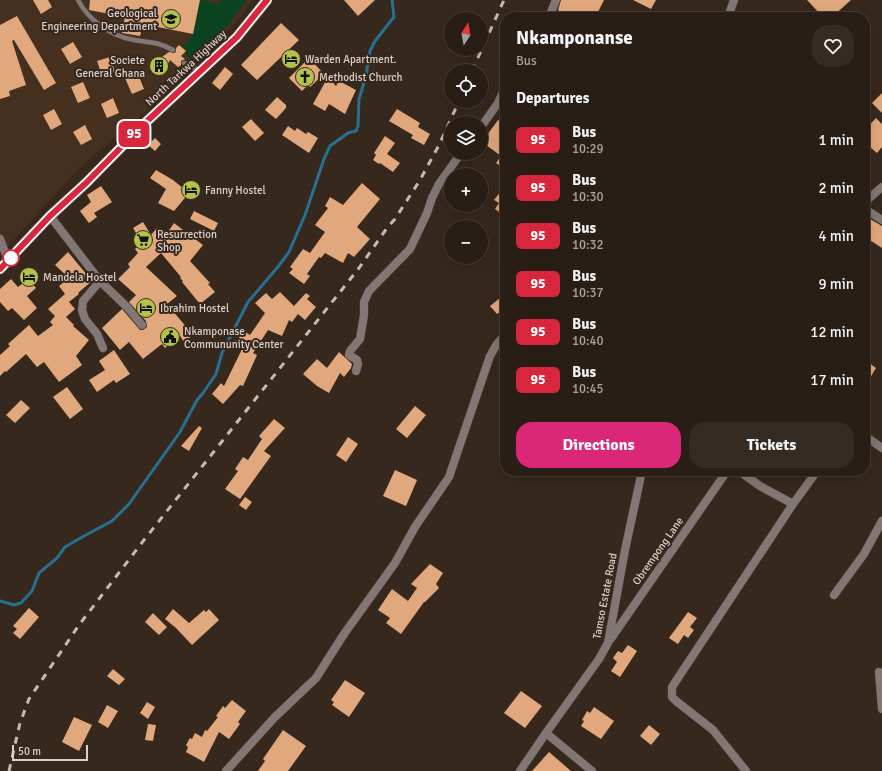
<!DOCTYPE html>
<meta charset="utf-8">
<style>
body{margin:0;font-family:Signika,sans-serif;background:#352b23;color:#f1f3f6;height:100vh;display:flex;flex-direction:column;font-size:15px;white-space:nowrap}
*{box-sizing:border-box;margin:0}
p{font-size:13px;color:#a5a2a1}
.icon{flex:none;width:22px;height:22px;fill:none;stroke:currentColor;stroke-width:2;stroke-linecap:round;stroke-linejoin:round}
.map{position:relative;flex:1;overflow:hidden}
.details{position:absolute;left:500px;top:12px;width:370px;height:464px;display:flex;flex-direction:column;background:#291e16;border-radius:16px;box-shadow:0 4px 16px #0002,0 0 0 1px #453c35}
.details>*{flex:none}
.badge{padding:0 8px;border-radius:6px;font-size:14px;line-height:26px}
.needle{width:26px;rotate:11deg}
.controls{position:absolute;left:444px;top:12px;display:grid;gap:8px}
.controls a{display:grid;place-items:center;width:44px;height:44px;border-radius:50%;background:#291e16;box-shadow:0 4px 16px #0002,0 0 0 1px #453c35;font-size:20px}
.scale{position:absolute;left:12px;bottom:10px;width:76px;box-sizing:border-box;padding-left:4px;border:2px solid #dbd1ca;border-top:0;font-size:11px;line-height:14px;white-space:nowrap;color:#dbd1ca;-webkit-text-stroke:3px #37281d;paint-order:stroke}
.map>.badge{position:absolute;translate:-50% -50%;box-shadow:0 0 0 2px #fff}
h2{padding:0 16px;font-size:15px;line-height:36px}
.round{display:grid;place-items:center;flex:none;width:42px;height:42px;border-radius:16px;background:#352b23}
.head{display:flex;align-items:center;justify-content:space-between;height:68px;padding:0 16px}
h1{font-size:19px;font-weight:700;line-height:30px}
.primary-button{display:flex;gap:8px;margin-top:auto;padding:8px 16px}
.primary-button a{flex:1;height:46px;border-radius:16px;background:#db2777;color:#fff;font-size:16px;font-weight:700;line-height:46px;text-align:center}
.primary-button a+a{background:#352b23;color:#f1f3f6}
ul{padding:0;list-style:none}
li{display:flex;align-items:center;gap:12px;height:48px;padding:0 16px}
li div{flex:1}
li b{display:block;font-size:15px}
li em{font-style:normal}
li .badge{min-width:44px;font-weight:700;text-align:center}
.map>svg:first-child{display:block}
.built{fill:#453020}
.green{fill:#0b4220}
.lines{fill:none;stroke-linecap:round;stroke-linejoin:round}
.stream{stroke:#267092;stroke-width:3}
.building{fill:#e1a87d}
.lane-casing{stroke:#514339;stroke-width:5.5}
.street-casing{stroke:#514339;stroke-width:9}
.primary-casing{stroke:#514339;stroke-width:11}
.lane{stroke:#827775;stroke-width:4.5}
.street{stroke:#827775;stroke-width:8}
.primary{stroke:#d9c3bf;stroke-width:10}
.rail{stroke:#c5bab2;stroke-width:3;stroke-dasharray:7 7;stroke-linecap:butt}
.line-casing{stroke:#fff;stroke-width:9}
.line{stroke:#d7263d;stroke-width:6}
.stop-dot{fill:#fff;stroke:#d7263d;stroke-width:2}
.labels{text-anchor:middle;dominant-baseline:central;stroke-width:4;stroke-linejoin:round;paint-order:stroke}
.poi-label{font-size:11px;fill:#dbd1ca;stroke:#37281d;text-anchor:start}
.street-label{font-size:11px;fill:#dbd1ca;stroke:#37281d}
</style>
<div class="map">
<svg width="882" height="771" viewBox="0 0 882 771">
<rect width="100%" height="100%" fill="#37281d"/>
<!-- built -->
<path class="built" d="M0,0H254L238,20L163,97L80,167L0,255Z"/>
<!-- green -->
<path class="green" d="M200,0L220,4L221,0H247L224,30L194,58L191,59L185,53L187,51L182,47L193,36L198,12L162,5Z"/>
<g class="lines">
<!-- stream -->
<path class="stream" d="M0,601L14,605L21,603L32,591L39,573L57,558L65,547L84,536L112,521L129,504L180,432L197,400L203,393L216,374L222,353L248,302L277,268L289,252L305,215L324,159L330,146L348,133L356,131L358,126L359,99L366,76L370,51L375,41L394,17L392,0"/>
</g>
<!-- building -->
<path class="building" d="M33,0H48L52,7L41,14Z
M90,0H200L193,34L143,24L140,36L122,33L125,17L89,10Z
M344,0H375L358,16Z
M561,0H604L598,12L605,17H559L561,12L558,10Z
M633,0H656L651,9Z
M807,0H851L832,17H823Z
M17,16L56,83L44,90L14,40L12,41L26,85L9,91L10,96L0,99V25Z
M281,23L299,40L257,80L241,65Z
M73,42L82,57L70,64L61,49Z
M179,45L186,51L181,56L185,59L181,61V65L178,67L170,60L162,75L151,68L157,58L159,59L169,52L175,53L176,51V48Z
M110,57L115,72L102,76L97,61Z
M309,58L324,74L310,87L308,85L302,91L289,78Z
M225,67L233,74L220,90L212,83Z
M138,74L144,89L132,94L125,78Z
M328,77L336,86L339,81L356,90L345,114L329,104L325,111L313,104Z
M83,82L90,98L78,103L71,87Z
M882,93V113L872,103Z
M277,97L286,105V108L276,119L265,110Z
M113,98L119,113L107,118L101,104Z
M54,109L62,124L51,130L43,115Z
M397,109L420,123L418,127L430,134L424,145L411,138L413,135L389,121Z
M876,118L882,124V147L877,153L865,143V130Z
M251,119L264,133L255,141L242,127Z
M498,120L505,125V169L496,163L501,156L482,142Z
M85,125L92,139L81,145L73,132Z
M288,126L295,131L297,128L306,134L308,132L318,138L309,153L282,135Z
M385,136L395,143L387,154L400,163L393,172L380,163L379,164L373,160L376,155L374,153Z
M155,138L161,144L155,151L148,145Z
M156,170L173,180L189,193L174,211L158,203L166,189L150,178Z
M362,183L380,199L357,227L370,239L354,257L348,253L343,263L325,253L321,258L319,257L307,274L310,276L304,284L289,273L293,269L290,267L303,249L310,253L325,232L315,225L328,208L325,206L330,197L343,205Z
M101,186L112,202L94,213L97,217L89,223L80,211L91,202L87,195Z
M505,186V216L495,209L499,203L494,200Z
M194,211L218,223L214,231L190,219Z
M865,216L882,226V248L865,237Z
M143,222L151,235L157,228L166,235L174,223L203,245L190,261L210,283L208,284L215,292L200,304L182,282L183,281L180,278L181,277L161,253L146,267L177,296L167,304L193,335L184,342L180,336L165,348L162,344L143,359L129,342L120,350L102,328L122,309L140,330H143L147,327L146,321L129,302L136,295L118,279L130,267L128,264L138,253L135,249L142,243L133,228Z
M68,252L92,281L78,293L79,294L69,302L75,309L66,317L74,325L73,326L89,340L76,356L82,365L59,382L44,362L37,367L26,354L6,372L5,371L0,376V355L10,346L8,344L29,325L38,336L53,325L50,322L55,316L48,309L65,294L59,286L69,278L55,265Z
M11,279L18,287L28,279L36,288L27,296L37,308L24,320L12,308L8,311L0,302V289Z
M280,292L294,306L306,293L310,296L307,299L316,307L305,320L298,314L292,322L289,320L282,336L268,330L253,353L257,355L243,386L240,385L223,404L212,394L221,383L224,386L245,343L238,339L244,331L250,335L265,313L255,303L266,293L272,299Z
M505,294V318L500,312L497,314L490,306Z
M114,350L130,374L116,383L114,380L97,392L89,380L105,370L99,361Z
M339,352L352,364L351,368L344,377L340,373L329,393L317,386L303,374L317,359L327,368Z
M865,360L876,368L870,378L865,374Z
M67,387L83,409L70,419L53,397Z
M21,400L30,408L15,423L6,415Z
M415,406L426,415L407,438L396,429Z
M274,419L285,428L264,451L271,456L240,499L225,489L238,471L235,469L243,457L248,460L262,439L259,436Z
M199,426L202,428L189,451L181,446Z
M348,437L358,444L346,462L336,455Z
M395,470L417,480L406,506L383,496Z
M245,497L252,502L246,510L239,505Z
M430,564L443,573L436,584L439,588L425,602H424L401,634L386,623L390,618L378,610L392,589L408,601L417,588L411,584Z
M29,608L39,617L20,639L13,633L17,629L13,626Z
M173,609L189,623L204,610L206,612L209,609L219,620L192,645L176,628L165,619Z
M688,612L697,618L690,627L694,630L688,638L684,635L678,644L669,638Z
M153,613L167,627L159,635L145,622Z
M628,645L637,651L620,677L611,671L617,662L613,658L618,651L622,653Z
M113,669L125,679L119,685L107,676Z
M345,680L365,693L349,717L332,705L334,702L331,700Z
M521,691L542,706L525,728L504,713Z
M232,700L246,711L238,722L240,724L229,739L219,732L204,762L186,752L188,747L186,745L190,738L192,739L195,733L202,737L205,730L207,731L218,717L216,716L223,706L225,708Z
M147,702L155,707L148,719L140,713Z
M107,705L118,711L108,728L98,722Z
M594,707L614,721L601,739L581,726L584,721L582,720L587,711L590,713Z
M74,717L92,725L79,751L62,742Z
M148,724L156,725L153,741L145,740Z
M649,725L660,734L651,745L640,736Z
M283,730L306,746L288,771H258L265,761L263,759Z
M549,752L571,771H532Z"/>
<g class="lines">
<defs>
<path id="lane" d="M78,0C89,21 111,36 134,40C151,43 156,41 173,50
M184,63L200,71"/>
<path id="street" d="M549,17L556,0
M728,17L734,0
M481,127L498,103L505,88
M865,202L882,187
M865,209L882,220
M50,216L100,281L127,307L142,325
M0,239L8,260
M100,281L83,301L82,310L85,319L97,334L103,348
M356,371L358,364L357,360L349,355L350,351L360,339L364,315V302L369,291L410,249L427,213L432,198L439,184L461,153
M865,436L882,448
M739,471L760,486L793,504
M834,595L864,554L882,521
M610,640L727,471
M879,672L882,709
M546,733L592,771
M226,771L275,717L316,678L344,634L395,563L415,527L449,477L490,356L497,344L505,335
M520,771L546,733L599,659L608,643L625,550L642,471
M746,771L713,730L676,701L672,697V687L793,504L817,471"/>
<path id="primary" d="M0,269L50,216L86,183L144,124L237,37L267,0"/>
</defs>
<!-- lane casing -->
<use href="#lane" class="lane-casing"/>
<!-- street casing -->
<use href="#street" class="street-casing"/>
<!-- primary casing -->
<use href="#primary" class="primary-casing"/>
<!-- lane -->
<use href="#lane" class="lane"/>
<!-- street -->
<use href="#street" class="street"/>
<!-- primary -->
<use href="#primary" class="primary"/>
<!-- rail -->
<path class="rail" d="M472,71L504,0
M9,771L20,723L29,699L79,625L144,540L359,268L387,228L395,219L420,180L439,145L459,101"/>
</g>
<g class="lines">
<defs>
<path id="line" d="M0,269L50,216L86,183L144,124L237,37L267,0"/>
</defs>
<!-- line casing -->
<use href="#line" class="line-casing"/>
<!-- line -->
<use href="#line" class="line"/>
</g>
<!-- icons -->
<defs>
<symbol id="university-disc" viewBox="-11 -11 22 22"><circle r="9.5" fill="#b4c24a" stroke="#37281d"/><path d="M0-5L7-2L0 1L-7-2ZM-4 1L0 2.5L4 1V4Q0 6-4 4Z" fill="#111"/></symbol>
<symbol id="hotel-disc" viewBox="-11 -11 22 22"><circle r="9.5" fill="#b4c24a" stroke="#37281d"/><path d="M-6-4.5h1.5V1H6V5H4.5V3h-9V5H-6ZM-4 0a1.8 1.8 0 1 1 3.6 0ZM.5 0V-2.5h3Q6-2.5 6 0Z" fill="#111"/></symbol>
<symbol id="building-disc" viewBox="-11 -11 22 22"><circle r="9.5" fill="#b4c24a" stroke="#37281d"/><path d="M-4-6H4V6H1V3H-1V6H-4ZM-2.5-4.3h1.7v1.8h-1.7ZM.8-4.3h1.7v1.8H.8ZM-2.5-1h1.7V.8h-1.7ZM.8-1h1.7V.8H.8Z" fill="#111"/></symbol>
<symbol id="church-disc" viewBox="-11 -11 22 22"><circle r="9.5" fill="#b4c24a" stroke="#37281d"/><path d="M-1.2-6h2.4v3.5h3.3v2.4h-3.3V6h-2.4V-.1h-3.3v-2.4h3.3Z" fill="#111"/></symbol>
<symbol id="supermarket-disc" viewBox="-11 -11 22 22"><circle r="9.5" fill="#b4c24a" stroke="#37281d"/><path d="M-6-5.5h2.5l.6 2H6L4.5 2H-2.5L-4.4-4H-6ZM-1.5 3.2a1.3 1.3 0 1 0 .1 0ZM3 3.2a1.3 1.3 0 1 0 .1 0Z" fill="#111"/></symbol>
<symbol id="civic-disc" viewBox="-11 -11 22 22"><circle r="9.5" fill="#b4c24a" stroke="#37281d"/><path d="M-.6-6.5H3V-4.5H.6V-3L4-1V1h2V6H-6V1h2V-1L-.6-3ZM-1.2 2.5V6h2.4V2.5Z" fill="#111"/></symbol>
</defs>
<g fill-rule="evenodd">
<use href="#university-disc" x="160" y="8" width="22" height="22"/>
<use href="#hotel-disc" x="280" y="48" width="22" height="22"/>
<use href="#building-disc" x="148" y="55" width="22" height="22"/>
<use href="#church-disc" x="294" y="66" width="22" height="22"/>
<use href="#hotel-disc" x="180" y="179" width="22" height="22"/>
<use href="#supermarket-disc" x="132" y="229" width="22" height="22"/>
<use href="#hotel-disc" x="18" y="266" width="22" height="22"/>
<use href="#hotel-disc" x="135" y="297" width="22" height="22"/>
<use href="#civic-disc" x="159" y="326" width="22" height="22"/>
</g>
<!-- markers -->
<circle class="stop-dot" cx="11" cy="258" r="8"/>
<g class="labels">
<!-- poi labels -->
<g class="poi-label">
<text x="157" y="13" text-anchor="end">Geological<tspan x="157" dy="13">Engineering Department</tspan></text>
<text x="305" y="59">Warden Apartment.</text>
<text x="145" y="60" text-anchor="end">Societe<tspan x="145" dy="13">General Ghana</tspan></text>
<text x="319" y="77">Methodist Church</text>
<text x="205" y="190">Fanny Hostel</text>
<text x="157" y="234">Resurrection<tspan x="157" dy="13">Shop</tspan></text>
<text x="43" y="277">Mandela Hostel</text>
<text x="160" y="308">Ibrahim Hostel</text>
<text x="184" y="331">Nkamponase<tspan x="184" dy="13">Commununity Center</tspan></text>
</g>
<!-- street labels -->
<g class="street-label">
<text transform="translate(186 68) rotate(-43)">North Tarkwa Highway</text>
<text transform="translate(658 551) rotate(-55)">Obrempong Lane</text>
<text transform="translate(605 596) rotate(-79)">Tamso Estate Road</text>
</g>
</g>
</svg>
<div class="controls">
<a><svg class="needle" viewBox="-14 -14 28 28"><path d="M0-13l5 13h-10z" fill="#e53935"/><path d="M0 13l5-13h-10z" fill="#a5a2a1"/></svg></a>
<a><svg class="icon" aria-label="locate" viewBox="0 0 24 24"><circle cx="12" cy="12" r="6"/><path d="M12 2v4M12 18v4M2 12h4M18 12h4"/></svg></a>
<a><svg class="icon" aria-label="layers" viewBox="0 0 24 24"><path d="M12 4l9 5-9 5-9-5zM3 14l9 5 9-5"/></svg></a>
<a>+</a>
<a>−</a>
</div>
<div class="scale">50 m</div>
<b class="badge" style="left:134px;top:134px;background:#d7263d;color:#fff">95</b>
<section class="details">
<div class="head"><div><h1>Nkamponanse</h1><p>Bus</p></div><a class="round"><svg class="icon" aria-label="heart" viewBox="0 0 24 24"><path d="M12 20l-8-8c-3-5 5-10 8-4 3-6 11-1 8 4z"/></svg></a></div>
<h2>Departures</h2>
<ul>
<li><span class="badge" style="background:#d7263d;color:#fff">95</span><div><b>Bus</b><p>10:29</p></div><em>1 min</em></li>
<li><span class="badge" style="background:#d7263d;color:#fff">95</span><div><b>Bus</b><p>10:30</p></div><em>2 min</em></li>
<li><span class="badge" style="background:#d7263d;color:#fff">95</span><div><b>Bus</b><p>10:32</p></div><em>4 min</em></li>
<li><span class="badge" style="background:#d7263d;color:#fff">95</span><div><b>Bus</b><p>10:37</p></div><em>9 min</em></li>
<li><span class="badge" style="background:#d7263d;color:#fff">95</span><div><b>Bus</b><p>10:40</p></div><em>12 min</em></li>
<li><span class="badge" style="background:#d7263d;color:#fff">95</span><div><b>Bus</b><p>10:45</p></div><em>17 min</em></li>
</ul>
<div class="primary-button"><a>Directions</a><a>Tickets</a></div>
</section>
</div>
